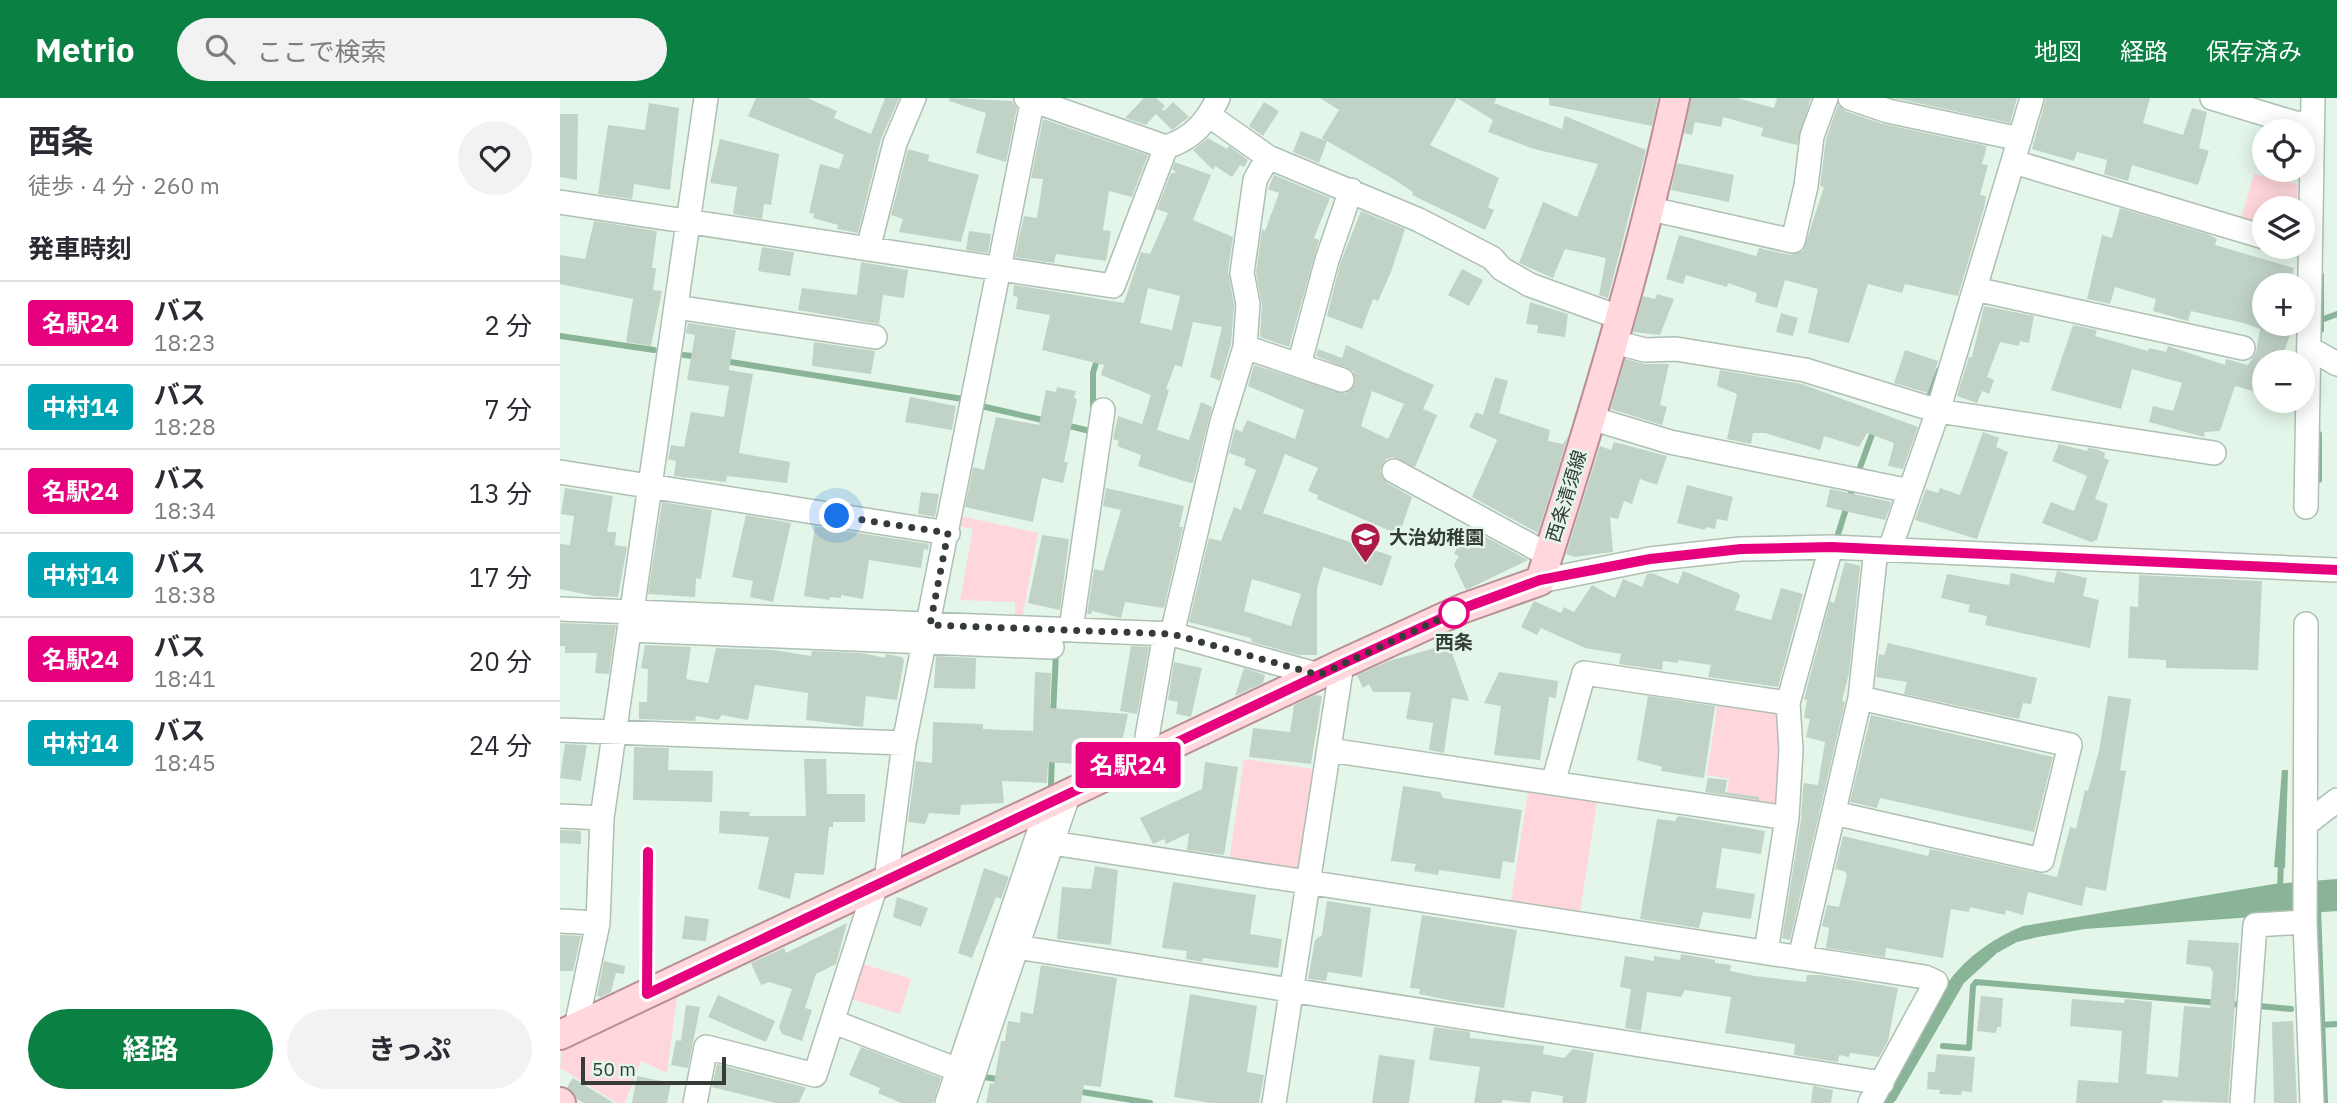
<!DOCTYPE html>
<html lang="ja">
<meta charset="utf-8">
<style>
body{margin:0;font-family:"IBM Plex Sans","Noto Sans JP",sans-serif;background:#f2f2f3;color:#2b2b33;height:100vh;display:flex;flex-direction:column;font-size:26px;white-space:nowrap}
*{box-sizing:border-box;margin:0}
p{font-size:23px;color:#7c7c81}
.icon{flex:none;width:38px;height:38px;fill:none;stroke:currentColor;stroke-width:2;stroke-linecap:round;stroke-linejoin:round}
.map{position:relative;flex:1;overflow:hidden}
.drawer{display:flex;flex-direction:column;background:#fff;width:560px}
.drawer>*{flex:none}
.badge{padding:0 14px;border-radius:5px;font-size:24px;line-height:46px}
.tools{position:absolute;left:1692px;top:21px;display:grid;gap:14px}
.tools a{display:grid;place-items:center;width:63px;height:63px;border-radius:50%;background:#fff;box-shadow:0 4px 18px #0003;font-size:35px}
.scale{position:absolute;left:21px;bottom:18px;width:145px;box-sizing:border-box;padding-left:7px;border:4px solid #353c38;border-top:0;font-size:19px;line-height:24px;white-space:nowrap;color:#353c38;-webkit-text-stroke:5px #e4f6e9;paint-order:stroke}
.you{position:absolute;width:35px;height:35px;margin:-18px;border:5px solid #fff;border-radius:50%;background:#1a73e8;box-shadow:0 0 0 10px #1a73e833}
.map>.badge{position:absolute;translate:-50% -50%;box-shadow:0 0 0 4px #fff}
h2{padding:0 28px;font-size:26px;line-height:63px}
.round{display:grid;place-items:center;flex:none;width:74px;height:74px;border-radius:37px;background:#f2f2f3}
.headline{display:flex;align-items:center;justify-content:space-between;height:119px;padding:0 28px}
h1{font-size:33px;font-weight:700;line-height:52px}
.action{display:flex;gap:14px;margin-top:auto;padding:14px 28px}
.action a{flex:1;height:80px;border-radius:42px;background:#0b8043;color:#fff;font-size:28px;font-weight:700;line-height:80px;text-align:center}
.action a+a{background:#f2f2f3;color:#2b2b33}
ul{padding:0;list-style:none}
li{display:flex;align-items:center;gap:21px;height:84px;padding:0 28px;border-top:2px solid #e1e1e2}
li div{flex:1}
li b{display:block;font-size:26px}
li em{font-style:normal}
li .badge{min-width:77px;font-weight:700;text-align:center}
header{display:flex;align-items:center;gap:42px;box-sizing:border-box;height:98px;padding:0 35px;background:#0b8043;color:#fff}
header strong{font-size:33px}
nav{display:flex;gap:38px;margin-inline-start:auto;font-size:24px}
.search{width:490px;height:63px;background:#f2f2f3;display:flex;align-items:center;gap:18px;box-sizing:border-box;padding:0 24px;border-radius:38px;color:#7c7c81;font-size:26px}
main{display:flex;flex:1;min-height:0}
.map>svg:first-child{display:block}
.green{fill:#ffd6db}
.water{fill:#8ab498}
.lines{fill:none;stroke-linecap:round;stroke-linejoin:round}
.stream{stroke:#8ab498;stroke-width:6}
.building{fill:#c1d3c6;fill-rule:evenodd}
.minor-casing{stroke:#aebfb3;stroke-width:26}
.major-casing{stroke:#b88f94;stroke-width:32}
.minor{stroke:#fff;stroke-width:23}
.major{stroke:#ffd7dc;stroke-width:28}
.line-casing{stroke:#fff;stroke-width:16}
.line{stroke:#e6007e;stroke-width:10}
.walk{stroke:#353c38;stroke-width:7;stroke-dasharray:0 12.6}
.stop-dot{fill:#fff;stroke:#e6007e;stroke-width:3.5}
.labels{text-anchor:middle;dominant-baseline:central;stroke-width:5;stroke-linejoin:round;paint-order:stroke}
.street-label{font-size:19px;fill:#353c38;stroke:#e4f6e9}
.poi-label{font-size:19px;font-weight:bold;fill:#353c38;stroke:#e4f6e9;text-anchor:start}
.stop-label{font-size:19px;font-weight:bold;fill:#353c38;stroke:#e4f6e9}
</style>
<header>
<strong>Metrio</strong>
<div class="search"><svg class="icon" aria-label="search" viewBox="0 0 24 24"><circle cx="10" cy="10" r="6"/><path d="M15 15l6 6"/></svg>ここで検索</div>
<nav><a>地図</a><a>経路</a><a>保存済み</a></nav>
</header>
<main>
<section class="drawer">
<div class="headline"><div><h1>西条</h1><p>徒歩 · 4 分 · 260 m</p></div><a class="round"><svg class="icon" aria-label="heart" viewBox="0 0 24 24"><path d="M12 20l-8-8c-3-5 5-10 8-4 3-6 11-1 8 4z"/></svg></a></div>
<h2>発車時刻</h2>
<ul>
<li><span class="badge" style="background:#e6007e;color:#fff">名駅24</span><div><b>バス</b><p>18:23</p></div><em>2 分</em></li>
<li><span class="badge" style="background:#00a3b4;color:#fff">中村14</span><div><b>バス</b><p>18:28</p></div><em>7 分</em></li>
<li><span class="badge" style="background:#e6007e;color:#fff">名駅24</span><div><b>バス</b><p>18:34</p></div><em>13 分</em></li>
<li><span class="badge" style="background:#00a3b4;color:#fff">中村14</span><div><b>バス</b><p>18:38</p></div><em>17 分</em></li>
<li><span class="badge" style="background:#e6007e;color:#fff">名駅24</span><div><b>バス</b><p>18:41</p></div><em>20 分</em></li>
<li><span class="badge" style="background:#00a3b4;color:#fff">中村14</span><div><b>バス</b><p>18:45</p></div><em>24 分</em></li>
</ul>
<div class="action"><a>経路</a><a>きっぷ</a></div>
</section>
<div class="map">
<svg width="1777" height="1005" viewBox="0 0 1777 1005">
<rect width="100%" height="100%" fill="#e4f6e9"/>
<!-- green -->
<path class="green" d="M1694,76L1737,86V110H1704V130L1680,124Z
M400,418L478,435L462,521H455V504L400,502L413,431L398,428Z
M1158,603L1222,613L1218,711L1166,702L1169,681L1147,677Z
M684,661L753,671L738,774L669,764Z
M969,688L1038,698L1019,820L950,809Z
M303,866L351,881L340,916L291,901Z
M117,898L107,975L81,963L65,1005H57L0,970L2,951Z"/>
<!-- water -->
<path class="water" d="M1722,672H1728L1725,770L1714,769Z
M1777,781V813L1525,831L1478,839L1457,844L1437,855L1404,885L1336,1002L1333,1005H1318L1388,884C1408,858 1432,841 1463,828L1714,786Z"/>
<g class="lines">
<!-- stream -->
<path class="stream" d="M1761,222L1777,216
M1761,232V177
M0,238L94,252
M124,257L139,259
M164,263L403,301
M1367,304L1379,272
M421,308L487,323
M533,308V275L538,258
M505,327L530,333
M1298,375L1314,331
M1759,382V336
M1278,436L1293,389
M493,617L496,554
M491,687L492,656
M1720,791L1721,763
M1758,808L1765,1005
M1699,908L1731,911
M1761,927L1777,926
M1383,948L1409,950L1413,888L1416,884L1682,907
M424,979L443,982
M516,993L590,1005"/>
</g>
<!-- building -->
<path class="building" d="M196,0H247L277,13L274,20L311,36L325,0H339L321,41L298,135L277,131L278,127L253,120L254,116L249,115L260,66L279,71L284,57L188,18Z
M390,0L452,3L457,10L446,64L416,55L426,15L389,3Z
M584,0H596L605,8L602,11L604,13L613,4L629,19L612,32L596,16L586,27L565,20Z
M760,0H937L934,5L1002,31L1005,18L1086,52L1048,200L1039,197L1046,160L1005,151L993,180L959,165L983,104L1017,119L1038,66L974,51L928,34L933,22L897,0L870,47L939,80L928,109L934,112L925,132L852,97L853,94L830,79L767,43L759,65L733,54L741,33L766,43L762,40L779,12Z
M989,0H1098L1092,28L989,7Z
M1131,0H1177L1214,10L1217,0H1251L1237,47L1201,38L1203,30L1163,19L1161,29L1135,24L1132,37L1124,35Z
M1334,0H1457L1450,25Z
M1486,0H1590L1583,25L1623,37L1632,10L1647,14L1639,50L1649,53L1638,87L1572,67L1568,83L1544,76L1547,62L1517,54L1514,63L1472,51Z
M704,4L719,13L703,38L689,28Z
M89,5L119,10L110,92L74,86L72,101L38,96L48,27L85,32Z
M1278,7L1285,13L1323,26L1427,48L1422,66L1428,67L1420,97L1426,98L1424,110L1398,198L1345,186L1342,195L1308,186L1289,245L1248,235L1258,191L1225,182L1217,210L1195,204L1197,195L1168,185L1167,189L1126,177L1123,186L1106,181L1119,137L1196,158L1199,150L1230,157L1243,153L1264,89L1260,88L1266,41Z
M0,16H18L17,82L0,79Z
M483,21L588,57L572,99L549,93L543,132L551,133L546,163L496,156L494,165L455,159L464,118L477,120L483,81L471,80Z
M648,40L667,51L669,48L688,62L684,69L680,67L672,79L655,68L653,72L633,52Z
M160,41L219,56L211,107L204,106L202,121L173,116L177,89L150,85Z
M348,51L369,57L368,63L419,77L401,144L339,134L343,121L331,117Z
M615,64L651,77L633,122L673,139L668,173L674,207L671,246L660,283L650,279L662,229L633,224L622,269L615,267L606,291L609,292L597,332L629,342L641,304L652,309L633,385H630L578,368L581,357L557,348L559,343L553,341L558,318L582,326L591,297L541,277L544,267L482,252L490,217L456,211L458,199L453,198L454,187L564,205L581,154L590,156L608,115L597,111L611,75H616L612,71ZM588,190L620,198L612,232L580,225Z
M1117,65L1174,77L1169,104L1111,92Z
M714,77L770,100L754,140L759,142L729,249L700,239L702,207L696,175L702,131L705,133L719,95L708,91Z
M1560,110L1650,137L1657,141L1655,147L1734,170L1730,187H1704V226H1734L1720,264H1697L1704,266V296L1675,288L1660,333L1645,334L1644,339L1589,324L1593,308L1613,313L1622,285L1572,271L1561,311L1491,292L1513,227L1537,232L1535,238L1588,253L1589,250L1606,254L1608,248L1665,267L1666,261L1688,267L1696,254L1700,231L1683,225L1631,213L1628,223L1593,213L1596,201L1555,189L1550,206L1527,201L1542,137L1552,140Z
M801,113L845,131L831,174L818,203L813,201L802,231L767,218L780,166Z
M34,123L97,133L92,170H96L93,192L102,193L91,248L66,244L73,201L0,186V157L25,161Z
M409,133L431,136L428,155L406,152Z
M202,149L234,154L230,178L198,173Z
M301,164L348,172L344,200L323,197L319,226L238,212L242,190L297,197Z
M902,171L923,182L909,208L888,197Z
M1097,196L1114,201L1100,237L1073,234L1083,198L1095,201Z
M970,204L1008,216L1005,239L977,235L978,227L966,226Z
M1424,208L1474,218L1469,245L1460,243L1459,248L1440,244L1427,279L1434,282L1429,296L1422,293L1417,305L1397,298L1409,259H1412Z
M1221,215L1238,220L1233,238L1216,234Z
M128,225L176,232L169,272L193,276L179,355L230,364L227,385L167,378L166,384L114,378L116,363L108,361L111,347L124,349L131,314L164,319L169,288L127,282L135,237L126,235Z
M254,244L315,253L311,276L252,268Z
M786,247L874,287L863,311L877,317L855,369L833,359L826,361L820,373L827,385L852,399L839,437L757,401L758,397L748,393L758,370L725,356L703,415L832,458L822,488L763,469L757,490V557H739L692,544L691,540L629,524L649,440L661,443L674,409L681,412L696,372L684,367L686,361L669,355L675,331L682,334L687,322L735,341L744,312L688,288L694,267L785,296L795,286L793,273L756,258L758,251L782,260ZM812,293L844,306L828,341L801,328ZM692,481L741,496L731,528L684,513Z
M1345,252L1378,263L1368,295L1334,285Z
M1065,261L1085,266H1109L1100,307L1107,309L1102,327L1051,311Z
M1160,272L1242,286L1358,329L1343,371L1328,368L1334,345L1307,335L1299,349L1264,338L1260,352L1205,335H1193L1191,346L1167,341L1177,296L1157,288Z
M935,279L948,283L939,315L990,332L988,343L1003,346L1008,338L978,435L912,399L937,342L909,329L916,314L923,317Z
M497,289L516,293L514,300L517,301L504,364H508L503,385L482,380L473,424L405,409L413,369L424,372L436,319L479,327L486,292L496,294Z
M350,299L396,308L392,332L345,324Z
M1423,334L1439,340L1436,349L1448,354L1417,441L1355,422L1366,391L1378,395L1380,390L1400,397Z
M1054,344L1107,358L1097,387L1080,381L1072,406L1064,403L1058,421L1050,419L1053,454L1014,459L1006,456L1040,348L1051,352Z
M1499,346L1527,353L1528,350L1536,351L1545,355L1544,360L1549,362L1535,401L1548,406L1537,442L1531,444L1482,425L1491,404L1514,413L1527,378L1492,363Z
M1127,387L1173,399L1167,423L1157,421L1155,431L1146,429L1145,432L1117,425Z
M5,390L53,398L47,434H56L55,447L67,449L58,499L34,498L0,491V446L10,447L14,418L1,416Z
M546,390L624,408L619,429H623L604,510L565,504L561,520L532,513L531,516H527L534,471L543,473L561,412L543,408Z
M1270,391L1332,404L1325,422L1266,409Z
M361,394L379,396L375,419L358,416Z
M102,404L152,412L141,481L136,480L135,499L88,496Z
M186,417L231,425L213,504L190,499L193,483L172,479Z
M255,428L271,431L369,446L368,452L364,451L361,470L309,462L303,501L281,497V500L270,499L269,502L244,498Z
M908,429L968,462L906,492L894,467L899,458L894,456Z
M482,437L509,441L500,512L468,505Z
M1285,464L1300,468L1289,575L1282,603L1285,604L1230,842L1222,840L1241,722L1243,689L1244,685L1258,687L1265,644L1246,639L1250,621L1244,620L1247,602L1244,601L1270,503L1274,505Z
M1123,473L1178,495L1180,498L1175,512L1211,522L1221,490L1243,496L1218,589L1148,579L1151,567L1118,562V565L1103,563L1102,572L1059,566L1061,556L1025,550L981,530L977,537L961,529L974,503L1001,515L1004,509L1014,514L1032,487L1055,500L1063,481L1082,489L1087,476L1092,475L1118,486Z
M1497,473L1527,480L1523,498L1539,502L1530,550L1425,527L1427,518L1408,514L1410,507L1381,500L1387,476L1449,487L1451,475L1494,485Z
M1579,477L1702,483L1698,572L1606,570V562L1568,560L1570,508L1578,509Z
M0,525L56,527L49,576L35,575L37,555H5V548H0Z
M1328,545L1477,580L1471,606L1463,605L1459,621L1344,596L1347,584L1316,579L1319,556L1324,557Z
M889,546L909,603L892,600L884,655L869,652L873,625L846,621L851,594H813L809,586L803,590L797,577L829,563Z
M85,547L131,549L126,581L148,585L156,550L214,552L251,558L252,553L302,555L325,560L326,556L342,559L344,563L337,602L306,598L303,629L246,622L248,595L195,587L188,622L162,617L158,622L136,618L135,623L79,621V604H87L88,571L81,570Z
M571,548L589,549L577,616L560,613Z
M376,558L416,560L415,591L374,590Z
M614,564L642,570L631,619L616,616L618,604L608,602Z
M684,570L705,577L703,585L675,598Z
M475,574L491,575L490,610L568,616L562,644L546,642L544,660L531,667L488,664L487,685L442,683L444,705L401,707L400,717L369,715L365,726L348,724L356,663L372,665L373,624L423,626V631L473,633Z
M939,574L998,583L996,600L989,599L980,662L934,657L941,608L924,605Z
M755,597L762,598L751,666L689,659L693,630L730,634L734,607Z
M1088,598L1155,608L1144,680L1101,673L1102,669L1077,662Z
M1548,598L1571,601L1560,672L1566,673L1546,793L1526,789L1522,808L1468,794L1463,817L1446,812L1445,817L1410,809L1409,814L1391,811L1383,860L1326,850L1325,859L1266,850L1269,830L1262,828L1267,807L1279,809L1287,777L1284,773L1275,771L1283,738L1368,758L1370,751L1497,779L1510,729L1516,731L1525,692L1528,693L1539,653Z
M1311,617L1493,659L1474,734L1320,700L1317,710L1290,704Z
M5,646L27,647L21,683L0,680Z
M74,649L109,650L108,672L153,673L152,704L73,702Z
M244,661H266L267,696H305V724H273V729H269L264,777L235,775L230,801L198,791L209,739L159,735L160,713L190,714L189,718H246Z
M645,664L678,669L664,757L627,752L629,735L606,746L604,741L593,746L580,720L642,691Z
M1148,680L1167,682L1165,694L1199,699V702L1145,694Z
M843,688L880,694L883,700L962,712L954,765L943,763L940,781L879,772L878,777L854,773L856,766L831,763Z
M1118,718L1205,733L1201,756L1162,750L1156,790L1195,796L1191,821L1143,814L1139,830L1080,821L1097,721L1115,723Z
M0,732L21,733V746L0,745Z
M535,768L558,772L551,847L497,841L502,789L531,791Z
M424,770L449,779L441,801L436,799L412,860L398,855Z
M613,784L696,797L690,836L722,841L718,870L643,860L642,864L626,861L627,853L602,850Z
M337,799L368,810L361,829L333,819Z
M767,803L811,810L802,879L768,874L766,883L748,881L755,842L762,837Z
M862,817L957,832L944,910L893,903L859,896L860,891L850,890Z
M125,818L149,821L146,843L122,841Z
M287,825L276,866L256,876L245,910L252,912L242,943L222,936L219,929L232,891L209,884L201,887L191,865L224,850L226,855Z
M0,837L21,838L13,873H0Z
M1628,842L1679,845L1668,1005L1603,1002L1602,1005H1516L1518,982L1558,985L1562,933L1510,928L1512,901L1564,905L1565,901L1592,904L1586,976L1618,979L1624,908L1650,910L1653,874L1650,869L1626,866Z
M1121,856L1155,862V865L1171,867L1170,873L1195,878L1246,884L1247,877H1261L1338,890L1328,943L1319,959L1290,955L1289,959L1279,957L1278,964L1234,957L1235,946L1165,935L1171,899L1125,892L1121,899L1087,894L1081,933L1065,930L1071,891L1060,889L1065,858L1094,863V858L1120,862Z
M44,863L65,868L64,876L56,875L51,894L41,899L37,898Z
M481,867L557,880L541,989L524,987L521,1005H426L430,985L434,986L441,943H445L448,923L460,925L461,914L473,916Z
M630,896L697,908L687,974L704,977L699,1005H651L614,999Z
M158,897L215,923L206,944L148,919Z
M1421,898L1443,900L1441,929H1437L1436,935L1417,933Z
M126,907L140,909L128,970L111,967L116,942L121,943Z
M1733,923L1737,1005H1714L1712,924Z
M874,929L910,934V940L984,948L983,956L1004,960L1013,951L1034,955L1026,1005H1002L1003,998L972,993L970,1005L942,1002V1005H914L920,969L869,962Z
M301,949L381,980L373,1005H341L318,995L320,990L289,977Z
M1377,956L1415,959L1412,994L1402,993L1401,997L1379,996L1380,992L1367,991L1368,974H1375Z
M819,957L855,962L849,1005H812Z
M157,966L244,989H246L239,1005H216L152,989Z
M77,978L111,985L107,1005H72Z
M13,980L54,1005H24L17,1001L7,989Z
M1253,988L1273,992L1271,1005H1251Z"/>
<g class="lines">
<defs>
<path id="minor" d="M466,0L606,49C632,41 647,24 658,0
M1290,0L1328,13L1460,41
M1652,0L1735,25L1752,26
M650,18L708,59L859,122L932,160L942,171L970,187L1061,220
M1454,64L1704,139
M0,104L553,188L606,49
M1091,111L1233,143L1246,88L1252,38L1266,0
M308,151L335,45L354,0
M1415,191L1683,250
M116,209L315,239
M1054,244L1085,252L1116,251L1245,272L1378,313L1654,355
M685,249L782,282
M1749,250L1777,266
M739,267L767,162L791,92
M1031,320L1110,344L1350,393L1378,313L1472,0
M834,373L988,457
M0,374L388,435
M1746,409L1753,0
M1330,451L1350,393
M980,483L1090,461L1181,451L1271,449L1777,472
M0,511L612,536L759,577
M1746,526L1745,824L1752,1005
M511,531L543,312
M69,532L492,549
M612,536L662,324L685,249L688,206L682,175L695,82L708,59
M0,632L344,645
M769,652L1227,720
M592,655L587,639L605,536
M993,685L1024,575L1228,605
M1274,715L1482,762L1510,647L1300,600
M0,718L42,720
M1745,727L1777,702
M492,745L1365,879L1376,884L1310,1005
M326,783L344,645L473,0
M0,823L38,825
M457,849L1322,985
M1206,854L1227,720L1231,652L1228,605L1271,449
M1240,860L1300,600L1316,451
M274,924L398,972
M16,929L38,825L42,720L146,0
M135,1005L146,949L255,977L316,787
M387,1005L489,704
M404,1005L509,695
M714,1005L782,566
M1682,1005L1695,827L1745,824"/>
<path id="major" d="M0,937L782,566L904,510L980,483C1031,323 1080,164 1115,0
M0,1004L1,1005"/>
</defs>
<!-- minor casing -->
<use href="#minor" class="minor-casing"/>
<!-- major casing -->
<use href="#major" class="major-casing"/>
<!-- minor -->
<use href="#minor" class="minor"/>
<!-- major -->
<use href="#major" class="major"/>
</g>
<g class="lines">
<defs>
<path id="line" d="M88,754L87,896L782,566L904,510L980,482L1090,461L1181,451L1271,449L1777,472"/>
</defs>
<!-- line casing -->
<use href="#line" class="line-casing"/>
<!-- line -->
<use href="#line" class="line"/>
<!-- walk -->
<path class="walk" d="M277,418L388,435L370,527L612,536L759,577L904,510L894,515"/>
</g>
<!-- icons -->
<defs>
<symbol id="school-pin" viewBox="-11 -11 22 30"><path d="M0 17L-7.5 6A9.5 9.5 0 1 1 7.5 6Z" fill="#ad1a48" stroke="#e4f6e9"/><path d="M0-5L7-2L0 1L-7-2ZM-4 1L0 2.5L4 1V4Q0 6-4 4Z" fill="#fff"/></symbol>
</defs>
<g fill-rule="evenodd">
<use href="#school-pin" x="788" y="422" width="35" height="47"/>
</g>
<!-- markers -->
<circle class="stop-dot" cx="894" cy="515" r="14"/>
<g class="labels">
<!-- street labels -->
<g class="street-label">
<text transform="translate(1006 398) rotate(-73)">西条清須線</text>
</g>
<!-- poi labels -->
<g class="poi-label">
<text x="829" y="439">大治幼稚園</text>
</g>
<!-- stop labels -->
<g class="stop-label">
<text x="894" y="544">西条</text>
</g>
</g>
</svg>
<div class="tools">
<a><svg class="icon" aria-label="locate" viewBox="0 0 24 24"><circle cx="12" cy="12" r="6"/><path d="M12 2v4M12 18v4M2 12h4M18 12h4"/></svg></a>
<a><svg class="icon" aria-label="layers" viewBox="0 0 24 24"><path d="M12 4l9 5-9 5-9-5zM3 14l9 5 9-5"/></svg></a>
<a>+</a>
<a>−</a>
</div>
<div class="scale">50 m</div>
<div class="you" style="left:277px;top:418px"></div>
<b class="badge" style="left:568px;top:667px;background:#e6007e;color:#fff">名駅24</b>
</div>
</main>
